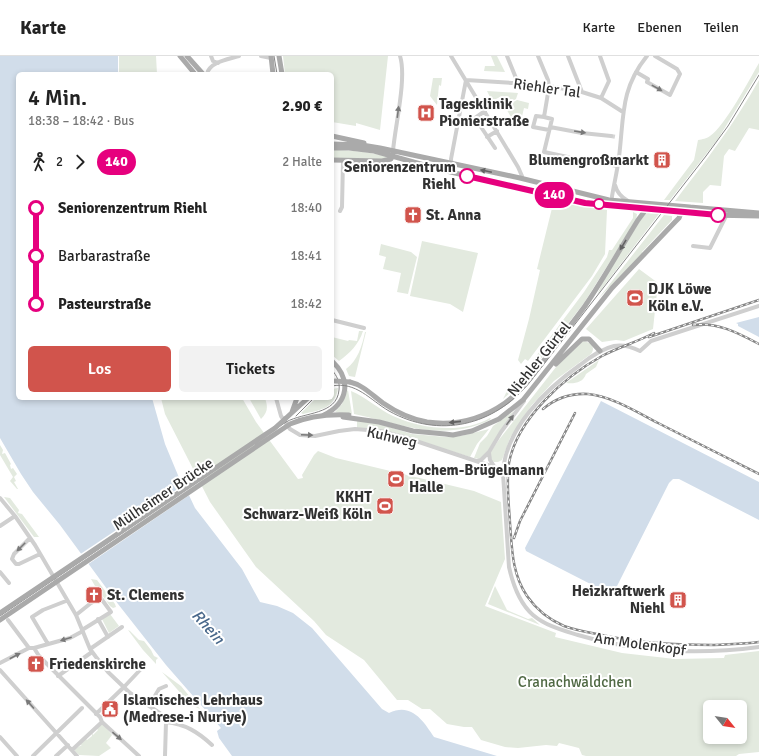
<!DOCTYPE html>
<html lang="de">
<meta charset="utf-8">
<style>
body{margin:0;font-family:Signika,sans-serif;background:#f2f2f2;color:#222;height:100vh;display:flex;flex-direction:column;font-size:15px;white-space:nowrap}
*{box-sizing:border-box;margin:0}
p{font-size:13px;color:#767676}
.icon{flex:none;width:22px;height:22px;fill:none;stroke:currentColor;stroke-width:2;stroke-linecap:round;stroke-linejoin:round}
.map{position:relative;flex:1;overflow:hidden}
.side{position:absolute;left:16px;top:16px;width:318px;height:328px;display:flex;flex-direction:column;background:#fff;border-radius:6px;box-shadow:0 2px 6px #0003}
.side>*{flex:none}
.badge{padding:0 8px;border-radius:13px;font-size:14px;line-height:26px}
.needle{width:26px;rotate:120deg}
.controls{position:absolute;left:703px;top:644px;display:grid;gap:8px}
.controls a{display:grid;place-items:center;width:44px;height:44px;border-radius:6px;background:#fff;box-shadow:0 2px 6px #0003;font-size:20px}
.map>.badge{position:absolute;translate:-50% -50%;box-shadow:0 0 0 2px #fff}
.legs{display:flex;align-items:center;gap:6px;height:44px;padding:0 12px;font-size:13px}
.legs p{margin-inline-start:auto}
.headline{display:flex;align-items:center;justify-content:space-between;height:68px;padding:0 12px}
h1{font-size:22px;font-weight:600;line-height:30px}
.cta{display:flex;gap:8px;margin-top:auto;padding:8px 12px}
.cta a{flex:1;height:46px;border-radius:6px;background:#d1544c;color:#fff;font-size:16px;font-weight:600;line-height:46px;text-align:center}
.cta a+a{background:#f2f2f2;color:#222}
ul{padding:0 12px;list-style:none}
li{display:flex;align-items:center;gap:14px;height:48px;font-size:15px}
li i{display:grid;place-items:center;width:6px;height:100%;margin:0 5px;background:currentColor}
li i::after{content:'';width:10px;height:10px;margin:-5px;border:3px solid;border-radius:50%;background:#fff}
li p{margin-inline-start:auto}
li:first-child i{background:linear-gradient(#0000 50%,currentColor 0)}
li:last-child i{background:linear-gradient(currentColor 50%,#0000 0)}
header{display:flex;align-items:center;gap:24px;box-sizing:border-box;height:56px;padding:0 20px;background:#fff;border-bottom:1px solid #e0e0e0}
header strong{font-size:19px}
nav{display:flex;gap:22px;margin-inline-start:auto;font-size:14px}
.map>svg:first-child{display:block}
.green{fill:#e3eadf;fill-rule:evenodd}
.water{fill:#d1ddea}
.pier{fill:#fff}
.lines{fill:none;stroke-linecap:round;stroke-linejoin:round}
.minor-tunnel{stroke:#d6d6d6;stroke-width:4;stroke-dasharray:4 2;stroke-linecap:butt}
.minor{stroke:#cfcfcf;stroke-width:4}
.major{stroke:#aaa;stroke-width:5}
.tram{stroke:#878787;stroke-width:1}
.rail-casing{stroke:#878787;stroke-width:2.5}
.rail{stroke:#fff;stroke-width:1;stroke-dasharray:3;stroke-linecap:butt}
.major-bridge{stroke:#aaa;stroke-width:5}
.oneway{fill:#797979}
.oneway2{fill:#626262}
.line-1-casing{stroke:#fff;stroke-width:9}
.line-1{stroke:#e6007e;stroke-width:6}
.stop-1-dot{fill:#fff;stroke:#e6007e;stroke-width:2}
.labels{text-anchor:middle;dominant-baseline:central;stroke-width:4;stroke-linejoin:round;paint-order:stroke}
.street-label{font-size:15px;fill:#323232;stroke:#fff}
.poi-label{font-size:15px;font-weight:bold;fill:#323232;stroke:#fff;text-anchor:start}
.stop-label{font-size:15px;font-weight:bold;fill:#323232;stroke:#fff;text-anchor:end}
.park-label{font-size:15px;fill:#506944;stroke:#fff}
.water-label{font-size:16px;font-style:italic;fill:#49688b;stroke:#fff}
</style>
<header>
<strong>Karte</strong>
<nav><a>Karte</a><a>Ebenen</a><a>Teilen</a></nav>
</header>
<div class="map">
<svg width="759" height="700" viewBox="0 0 759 700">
<rect width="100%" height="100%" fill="#fff"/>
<!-- green -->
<path class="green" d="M119,0H156L157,18H119Z
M283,0H388L380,74L356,67V70L332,66V18H285Z
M491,0H497L505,16L484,15L485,10H495Z
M759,7V16L718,83L670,144H664L694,104L698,84C703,83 706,83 710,80C725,70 749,24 759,7Z
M433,22H442L441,30L439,29L437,49L430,40Z
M759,24V74L749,72L735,95L729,93L724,100L721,130L710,129L703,136V147L675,145C705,106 735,67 759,24Z
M487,35L518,37L516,43L505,49L500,41L492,45Z
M517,44L529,47L528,53L524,52L520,69H516L505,51Z
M332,94C351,94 370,96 388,101L383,103L332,102Z
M554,144L607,154L605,198L592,220L528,305L525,303L521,308L518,304L529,263L540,214L537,213Z
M633,156L637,158L636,164L584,247L522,327L503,343L506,337L528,311L584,236L607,201L609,194H612L633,162Z
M648,157L659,158L597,239L604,223L644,158Z
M664,159L672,160V164L642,196L643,197L598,243Z
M422,185L478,197L463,256L450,248L410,240Z
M381,188L411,196L417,201L408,238L397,236L401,217L383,213L386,201L379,199Z
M639,213L658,227L653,273L624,285L616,284L602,286L586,273Z
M359,275H363C359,288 350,297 339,305L332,299V281L348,285L349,284L357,285Z
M365,276H366L355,321L349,320L346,313C358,304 362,290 365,276Z
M583,285C591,286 596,291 591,298L554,325L531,350L510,382L502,404L498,406H494L491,404L490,397L498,385L556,311Z
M599,304L596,311L586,318C583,327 574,328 566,327Z
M338,332C335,353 320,354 303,358L301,357L316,342H332V333Z
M348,334L352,358L335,356L342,348L347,335Z
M351,335C366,341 378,353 393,360C421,373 463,378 490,362L491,363C485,367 477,369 471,371C429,382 394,366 354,358Z
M161,342H242L256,366L298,423L303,422L302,419L314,399L318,395L336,402L474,435L501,446L505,503L485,550L556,577L555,581L622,597L675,603L724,602L725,599L759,595V696L739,698L736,700H586L582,699L579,692L559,687L557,690L546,689L518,692L505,691L481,684L472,671H464L447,668L430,653H422L408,644H397L364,604L326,579L314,565L256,511L210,446L165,358ZM710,651H740V681H710Z
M249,342H265C268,351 268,356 261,363Z
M514,355L485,399L480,403L474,402L480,387L487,380L493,370Z
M357,364L383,369L412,378L446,381L461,380L489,373L477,388L470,401L397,378L357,372Z
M0,389L3,394L2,398L5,397L11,408L10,409L11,413L13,412L17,418L14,421L16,425L14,426L18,433H17L10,425L13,421L0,399Z
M4,441L10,442L19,454L18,457L22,458L39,481H34Z
M91,523L97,524L115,548L116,551L113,552L110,550L102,539C104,533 101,530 95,530Z
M495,530L507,554L528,563L532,562L540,569L488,548Z
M110,558L119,570L109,577L102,563Z
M128,574L130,575L139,584L144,585L151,594L154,600L158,602L156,604V608L143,594Z
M162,616L181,630L200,653L191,649Z
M101,668H103L112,679L106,687L111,692L99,700L79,699L74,694L78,691L82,689H80L85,682L87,684L92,680V677L93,679L98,674L96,672Z"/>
<!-- water -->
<path class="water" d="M0,0H118V18H18V342H152L165,388L180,424L187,435L195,452L242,513L260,546L277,550L293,557L312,572L382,653L389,657C411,646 423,664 434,681L497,700H232L219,682L217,675L221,672L166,609L118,548L60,469L33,436L21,418L0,382Z
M759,261V281L738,270V268L736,267Z
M601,345L759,426V464L679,423H673L669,427L614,536L610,538L526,495L525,492Z"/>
<!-- pier -->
<path class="pier" d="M185,428L191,438L87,509L79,499Z"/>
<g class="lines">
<!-- minor-tunnel -->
<path class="minor-tunnel" d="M611,80L616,81"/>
<!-- minor -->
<path class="minor" d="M211,0L213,5L218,7
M261,0L271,2
M451,0L518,111L522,120L520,122
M507,0L518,27
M538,0L548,24L549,31L544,61L552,63L544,96L577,103L607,108
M568,0L582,36
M600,0L609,25L601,42
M636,16L648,23L647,26L670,39L680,18L677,13L655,0
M207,18C209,6 229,3 239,0
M466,24L543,29L582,36L601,42L623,56
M485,55L475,62L495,92
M544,61L536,60L533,71L549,74
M550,71L582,77L611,80
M487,81L497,75
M393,95C395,70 407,22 400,0
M612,109L618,110
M452,116L451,103L466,24
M615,129C617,137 621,141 628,145
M611,147C613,132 617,117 619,101C624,62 620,33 647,0
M340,155L342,151L343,104
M693,190L710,192L726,160
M759,250L651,285L640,295C632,291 623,288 614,290C601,293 590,301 580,309C546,333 505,373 503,417L509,511C513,529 519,547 533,559C546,570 562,574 578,579C636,596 698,599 759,591
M332,264L364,272
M276,342L281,360L290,373L300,379L315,380L339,375L355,373L380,375L404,381L503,414
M489,397L490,404L494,410
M477,405L481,404L489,396L501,376L524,345
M0,442L15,460L35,489L76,559L90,593L96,601L108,616L130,637L164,660L166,666L165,700
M0,470L15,460
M30,482L14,498L12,503L16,508H19L40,498
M0,516L9,527
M76,559L91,547L100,541L111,556L82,574
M98,563L108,581
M8,564L29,592
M48,588L32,561L43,554L66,545
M34,592L39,600L100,661L102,666L139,700
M90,593L122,571
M0,607L29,592H34L70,582L83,575
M0,614L77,700
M58,620L92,596
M149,650L159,633L166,630
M96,658L124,631L140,614L141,611V606
M166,666C185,668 198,676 212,689
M0,681L17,700
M72,694L102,666
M33,700L82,652
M56,700L68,689"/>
<!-- major -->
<path class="major" d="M180,0L195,18
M187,0L203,18
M271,0L273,18
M279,0L282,18
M332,80L364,87
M332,88L362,89L380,92L520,122L609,144L759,157
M332,92H349L374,95L442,114L585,147L708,159L759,160
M332,104L382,105L391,103L393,97
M679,158L682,153L690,151
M556,308L582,283H589L600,295
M350,326C363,329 372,339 383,347C396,356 411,363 427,366C455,370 482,363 505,347C523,334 537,313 551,295C562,280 574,265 585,250C604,222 620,193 638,164L647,152
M292,356L297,342
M324,359C348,347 352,324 332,305
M343,361L379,366L413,375L445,378L453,379L472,375L499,363L523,344L612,232L675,166L679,162L681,157
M285,363L308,342"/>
<!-- tram -->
<path class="tram" d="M274,0L277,18
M332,330C356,325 370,344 389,355C439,383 494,370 530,326L706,100L728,70L759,19
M296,360L314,342
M0,560L286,366C304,356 337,359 339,334C340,326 337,320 332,314"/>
<defs>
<path id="rail" d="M693,269C718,266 738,277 759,288
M654,277C637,286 619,291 602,300C564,321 517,363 509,407C506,427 509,448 510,467C512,493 512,518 527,540C536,553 550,564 564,570C575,574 586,576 597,578C635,587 674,589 714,589C729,588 744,588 759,586
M649,281L759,244
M543,353C556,342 571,337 588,338C611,340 637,356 658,367C692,384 725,401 759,418
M514,482L520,465L575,357"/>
</defs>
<!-- rail casing -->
<use href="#rail" class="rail-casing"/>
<!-- rail -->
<use href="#rail" class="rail"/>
<!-- major-bridge -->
<path class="major-bridge" d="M335,325L350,326
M0,557L275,372L285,363
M0,564L290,368C309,360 329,358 349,359"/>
</g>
<!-- one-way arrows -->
<defs><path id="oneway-solid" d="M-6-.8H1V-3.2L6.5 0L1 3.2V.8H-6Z"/></defs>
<g class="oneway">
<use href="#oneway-solid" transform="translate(657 32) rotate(29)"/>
<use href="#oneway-solid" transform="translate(398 56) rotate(-83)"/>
<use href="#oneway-solid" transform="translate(580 76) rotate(9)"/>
<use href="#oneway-solid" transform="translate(510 364) rotate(-54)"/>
<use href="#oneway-solid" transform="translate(307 379) rotate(3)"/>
<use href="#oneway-solid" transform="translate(21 491) rotate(135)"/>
<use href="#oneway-solid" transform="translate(66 583) rotate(163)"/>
<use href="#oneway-solid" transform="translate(15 600) rotate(-28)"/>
<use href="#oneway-solid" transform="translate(30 648) rotate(-132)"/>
<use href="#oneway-solid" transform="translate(117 680) rotate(40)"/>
</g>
<g class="oneway2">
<use href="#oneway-solid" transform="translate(486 115) rotate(-168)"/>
<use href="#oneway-solid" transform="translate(623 189) rotate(121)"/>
<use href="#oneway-solid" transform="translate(455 366) rotate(174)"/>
</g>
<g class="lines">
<defs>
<path id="line-1" d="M467,120L585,147L718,159"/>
</defs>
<!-- line-1 casing -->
<use href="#line-1" class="line-1-casing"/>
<!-- line-1 -->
<use href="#line-1" class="line-1"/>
</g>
<!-- icons -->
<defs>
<symbol id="hospital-square" viewBox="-11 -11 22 22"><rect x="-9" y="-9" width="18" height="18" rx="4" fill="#d1544c" stroke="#fff"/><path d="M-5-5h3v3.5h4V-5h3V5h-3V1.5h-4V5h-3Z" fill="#fff"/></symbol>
<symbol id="building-square" viewBox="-11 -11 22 22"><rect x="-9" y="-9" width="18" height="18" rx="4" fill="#d1544c" stroke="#fff"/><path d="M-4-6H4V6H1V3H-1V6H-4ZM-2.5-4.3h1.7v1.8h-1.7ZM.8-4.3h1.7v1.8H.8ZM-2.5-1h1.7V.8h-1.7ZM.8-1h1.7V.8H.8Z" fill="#fff"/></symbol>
<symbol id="church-square" viewBox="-11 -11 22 22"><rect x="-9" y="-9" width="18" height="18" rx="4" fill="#d1544c" stroke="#fff"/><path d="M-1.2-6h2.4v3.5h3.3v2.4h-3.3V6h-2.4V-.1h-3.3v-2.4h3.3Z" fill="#fff"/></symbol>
<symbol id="stadium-square" viewBox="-11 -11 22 22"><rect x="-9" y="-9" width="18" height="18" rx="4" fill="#d1544c" stroke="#fff"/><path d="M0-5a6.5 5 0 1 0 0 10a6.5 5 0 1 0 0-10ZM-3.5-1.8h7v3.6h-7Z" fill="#fff"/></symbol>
<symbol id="civic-square" viewBox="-11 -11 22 22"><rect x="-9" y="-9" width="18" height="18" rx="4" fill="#d1544c" stroke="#fff"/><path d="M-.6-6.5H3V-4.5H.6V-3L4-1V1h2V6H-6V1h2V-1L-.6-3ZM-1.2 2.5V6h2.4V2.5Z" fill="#fff"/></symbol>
</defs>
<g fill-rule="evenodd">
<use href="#hospital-square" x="416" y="47" width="20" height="20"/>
<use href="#building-square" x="652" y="94" width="20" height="20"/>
<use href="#church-square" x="403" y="149" width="20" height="20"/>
<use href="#stadium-square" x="625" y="232" width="20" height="20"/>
<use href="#stadium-square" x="386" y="413" width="20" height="20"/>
<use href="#stadium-square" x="375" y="440" width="20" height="20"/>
<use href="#church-square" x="84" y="529" width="20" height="20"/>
<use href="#building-square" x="668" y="534" width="20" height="20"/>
<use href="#church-square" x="26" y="598" width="20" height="20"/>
<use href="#civic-square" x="100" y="643" width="20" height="20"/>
</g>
<!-- markers -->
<g class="stop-1-dot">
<circle cx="467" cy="120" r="7"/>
<circle cx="599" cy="148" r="5"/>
<circle cx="718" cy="159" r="7"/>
</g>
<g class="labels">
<!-- street labels -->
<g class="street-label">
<text transform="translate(547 32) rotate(8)">Riehler Tal</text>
<text transform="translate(539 303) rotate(-51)">Niehler Gürtel</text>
<text transform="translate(392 381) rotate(13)">Kuhweg</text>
<text transform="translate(163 438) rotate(-34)">Mülheimer Brücke</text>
<text transform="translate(640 588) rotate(8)">Am Molenkopf</text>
</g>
<!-- poi labels -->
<g class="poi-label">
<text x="439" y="48">Tagesklinik<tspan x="439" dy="17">Pionierstraße</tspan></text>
<text x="649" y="104" text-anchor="end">Blumengroßmarkt</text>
<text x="426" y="159">St. Anna</text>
<text x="648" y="233">DJK Löwe<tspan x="648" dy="17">Köln e.V.</tspan></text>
<text x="409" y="414">Jochem-Brügelmann<tspan x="409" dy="17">Halle</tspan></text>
<text x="372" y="441" text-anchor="end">KKHT<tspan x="372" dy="17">Schwarz-Weiß Köln</tspan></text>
<text x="665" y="535" text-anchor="end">Heizkraftwerk<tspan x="665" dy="17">Niehl</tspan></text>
<text x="107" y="539">St. Clemens</text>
<text x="49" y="608">Friedenskirche</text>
<text x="123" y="644">Islamisches Lehrhaus<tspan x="123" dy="17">(Medrese-i Nuriye)</tspan></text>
</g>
<!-- stop labels -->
<g class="stop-label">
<text x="456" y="111">Seniorenzentrum<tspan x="456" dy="17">Riehl</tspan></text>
</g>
<!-- park labels -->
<g class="park-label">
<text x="575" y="626">Cranachwäldchen</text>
</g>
<!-- water labels -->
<g class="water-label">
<text transform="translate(208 571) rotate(48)">Rhein</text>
</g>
</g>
</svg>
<div class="controls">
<a><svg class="needle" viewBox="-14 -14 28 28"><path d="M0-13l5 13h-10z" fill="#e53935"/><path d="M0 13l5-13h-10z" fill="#767676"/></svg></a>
</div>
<b class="badge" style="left:554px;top:139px;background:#e6007e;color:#fff">140</b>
<section class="side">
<div class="headline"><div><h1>4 Min.</h1><p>18:38 – 18:42 · Bus</p></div><b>2.90 €</b></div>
<div class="legs"><svg class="icon" aria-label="walk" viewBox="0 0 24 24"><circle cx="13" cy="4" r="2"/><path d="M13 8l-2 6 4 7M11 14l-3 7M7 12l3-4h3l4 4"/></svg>2<svg class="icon" aria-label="forward" viewBox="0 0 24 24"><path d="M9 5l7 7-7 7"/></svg><b class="badge" style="background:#e6007e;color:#fff">140</b><p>2 Halte</p></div>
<ul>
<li><i style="color:#e6007e"></i><b>Seniorenzentrum Riehl</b><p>18:40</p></li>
<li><i style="color:#e6007e"></i><span>Barbarastraße</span><p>18:41</p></li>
<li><i style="color:#e6007e"></i><b>Pasteurstraße</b><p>18:42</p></li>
</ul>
<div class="cta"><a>Los</a><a>Tickets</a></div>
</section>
</div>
